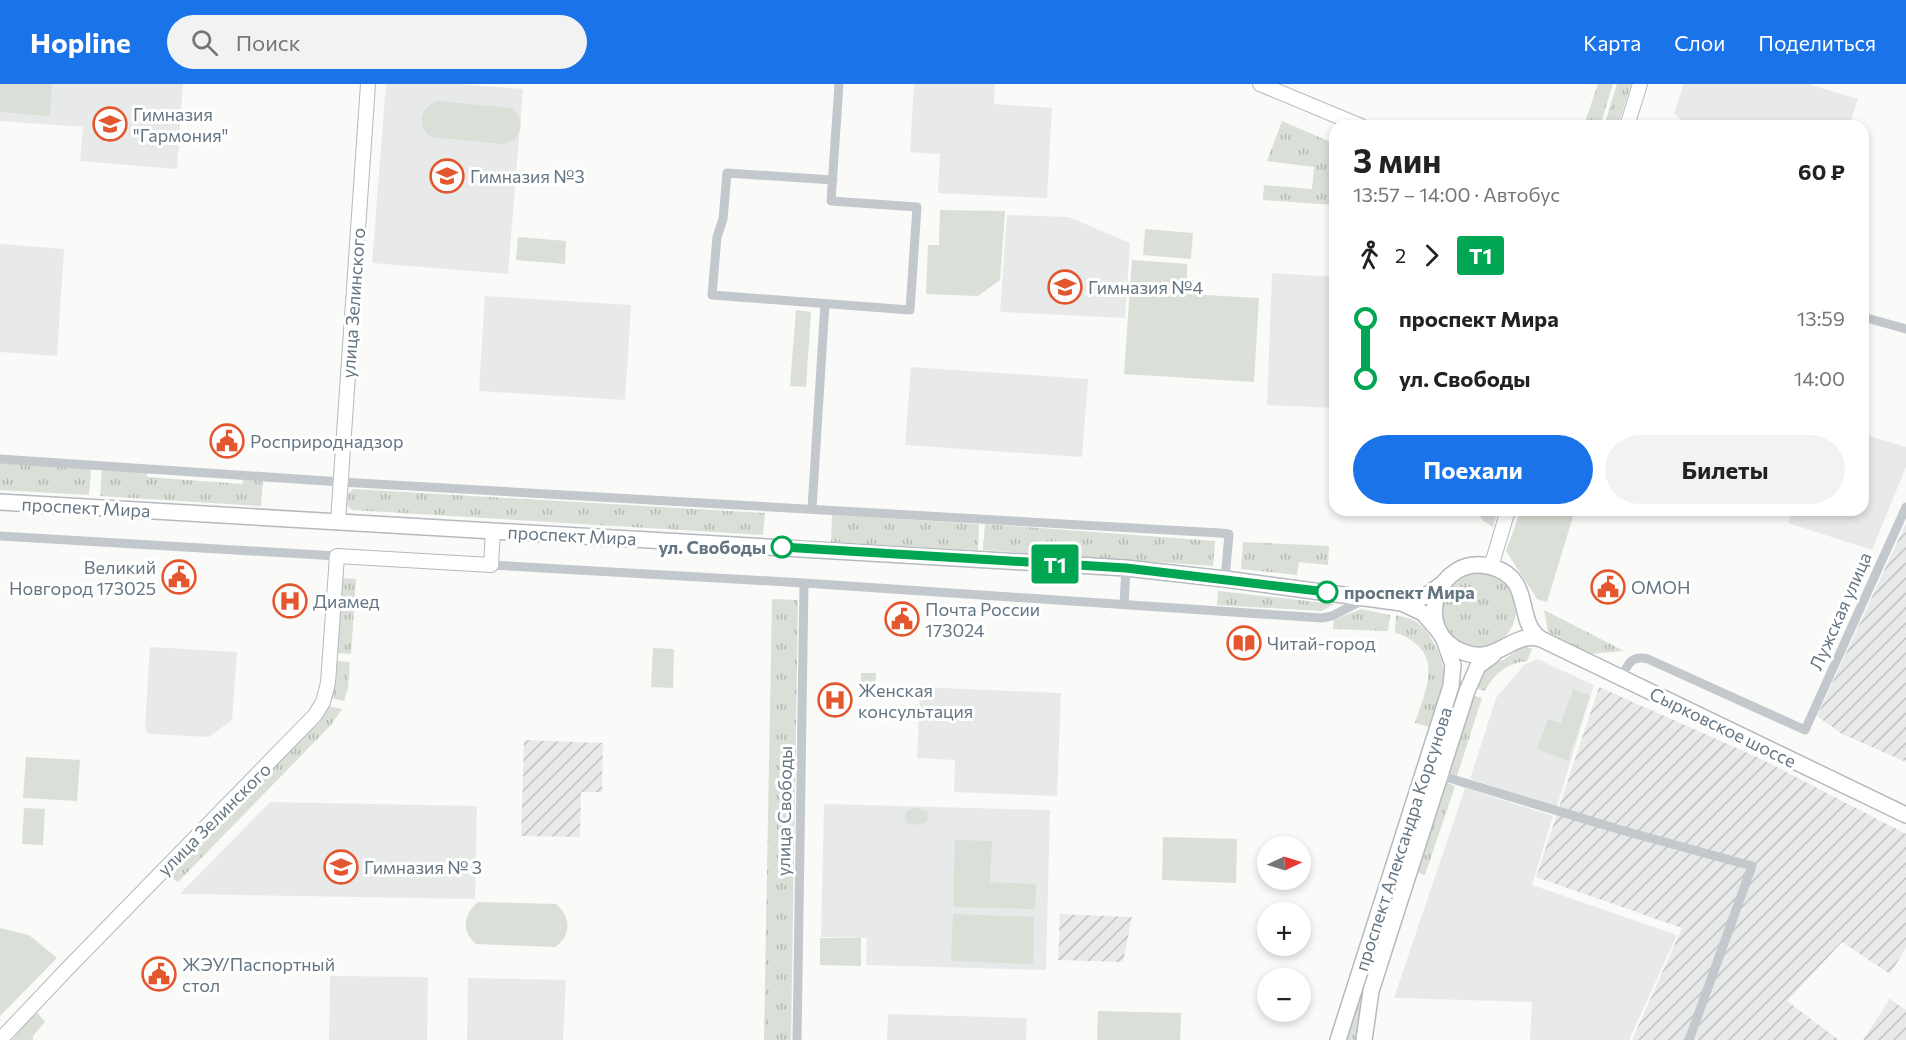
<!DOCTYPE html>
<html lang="ru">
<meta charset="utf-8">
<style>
body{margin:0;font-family:Commissioner,sans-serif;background:#f2f2f2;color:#222;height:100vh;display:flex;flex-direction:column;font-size:22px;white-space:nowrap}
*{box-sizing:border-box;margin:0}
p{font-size:20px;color:#767676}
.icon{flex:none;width:33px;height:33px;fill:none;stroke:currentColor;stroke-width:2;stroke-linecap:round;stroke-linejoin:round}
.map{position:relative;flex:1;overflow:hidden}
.drawer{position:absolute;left:1329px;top:36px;width:540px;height:396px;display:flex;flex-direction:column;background:#fff;border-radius:18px;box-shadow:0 3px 9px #0003}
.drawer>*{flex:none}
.badge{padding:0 12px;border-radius:4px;font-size:21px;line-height:39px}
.needle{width:39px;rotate:86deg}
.tools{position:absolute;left:1257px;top:752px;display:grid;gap:12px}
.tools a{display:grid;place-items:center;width:54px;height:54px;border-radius:50%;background:#fff;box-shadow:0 3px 9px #0003;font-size:30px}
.map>.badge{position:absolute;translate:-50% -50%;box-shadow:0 0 0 3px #fff}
.legs{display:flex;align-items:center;gap:9px;height:66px;padding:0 24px;font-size:20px}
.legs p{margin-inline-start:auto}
.summary{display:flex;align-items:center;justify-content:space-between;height:102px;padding:0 24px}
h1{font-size:33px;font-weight:700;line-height:45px}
.action{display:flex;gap:12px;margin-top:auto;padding:12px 24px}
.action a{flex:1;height:69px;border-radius:36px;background:#1a73e8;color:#fff;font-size:24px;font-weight:700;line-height:69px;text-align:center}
.action a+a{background:#f2f2f2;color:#222}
ul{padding:0 24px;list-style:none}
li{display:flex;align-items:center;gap:21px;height:60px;font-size:22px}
li i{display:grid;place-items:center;width:9px;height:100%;margin:0 8px;background:currentColor}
li i::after{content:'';width:15px;height:15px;margin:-8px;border:4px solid;border-radius:50%;background:#fff}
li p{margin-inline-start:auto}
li:first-child i{background:linear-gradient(#0000 50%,currentColor 0)}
li:last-child i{background:linear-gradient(currentColor 50%,#0000 0)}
header{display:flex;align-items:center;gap:36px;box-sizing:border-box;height:84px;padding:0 30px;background:#1a73e8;color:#fff}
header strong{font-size:28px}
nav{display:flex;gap:33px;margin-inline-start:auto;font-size:21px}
.search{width:420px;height:54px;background:#f2f2f2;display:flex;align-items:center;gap:15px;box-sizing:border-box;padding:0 21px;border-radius:33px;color:#767676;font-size:22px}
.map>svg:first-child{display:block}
.built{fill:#e8e9e9}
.industrial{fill:url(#industrial-furrows)}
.grass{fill:url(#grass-tufts)}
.park{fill:#dadfd7}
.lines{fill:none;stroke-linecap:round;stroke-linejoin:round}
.secondary-casing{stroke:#b3babf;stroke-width:16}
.primary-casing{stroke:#b5babe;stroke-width:18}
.street{stroke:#c3c8cc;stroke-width:9}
.secondary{stroke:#fff;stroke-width:14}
.primary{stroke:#fff;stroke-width:15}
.line-1-casing{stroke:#fff;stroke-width:14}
.line-1{stroke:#00a651;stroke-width:9}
.stop-1-dot{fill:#fff;stroke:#00a651;stroke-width:3}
.labels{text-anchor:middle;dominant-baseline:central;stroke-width:6;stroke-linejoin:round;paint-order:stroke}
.poi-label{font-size:18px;fill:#657683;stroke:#fff;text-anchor:start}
.street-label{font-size:18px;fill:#657683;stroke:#fff}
.stop-label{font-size:18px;font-weight:bold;fill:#657683;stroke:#fff;text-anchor:end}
</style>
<header>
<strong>Hopline</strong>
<div class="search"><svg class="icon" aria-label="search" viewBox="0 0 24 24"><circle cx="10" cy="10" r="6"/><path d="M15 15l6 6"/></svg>Поиск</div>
<nav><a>Карта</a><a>Слои</a><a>Поделиться</a></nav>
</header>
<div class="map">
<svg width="1906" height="956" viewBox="0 0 1906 956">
<defs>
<pattern id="industrial-furrows" width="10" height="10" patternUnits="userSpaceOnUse" patternTransform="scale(1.5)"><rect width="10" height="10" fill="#e8e9e9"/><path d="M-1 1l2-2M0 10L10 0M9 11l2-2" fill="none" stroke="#c0c1c2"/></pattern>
<pattern id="grass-tufts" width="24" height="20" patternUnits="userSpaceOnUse" patternTransform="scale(1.5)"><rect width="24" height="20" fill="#dadfd7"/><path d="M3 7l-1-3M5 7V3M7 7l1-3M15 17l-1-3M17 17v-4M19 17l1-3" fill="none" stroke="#b4b9b4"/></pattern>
</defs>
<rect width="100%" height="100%" fill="#fafaf8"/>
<!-- built -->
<path class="built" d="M0,0H183L177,85L80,77L83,43L0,37Z
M386,0H457L523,5L508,190L372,179Z
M914,0H995L994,20L1052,24L1047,114L938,109L940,70L910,68Z
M1684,0H1808L1858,15L1849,42H1686L1674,29Z
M1007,131L1069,133L1130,159L1125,234L1000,228Z
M0,160L64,165L57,272L0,268Z
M1272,189L1335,193V324L1267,321Z
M485,212L631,221L625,316L479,307Z
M911,283L1088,295L1082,373L905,361Z
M1863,350L1906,363V383L1872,466L1788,439L1793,426H1863Z
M150,563L237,568L232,636L209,653L149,650L145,645Z
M1537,575L1594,601L1557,722L1470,695L1496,614L1524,581Z
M920,603L1061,609L1057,712L954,708L955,676L917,674Z
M1465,704L1553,732L1532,801L1677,851L1629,956H1530L1532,918L1394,914Z
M270,718L477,722L475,815L180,810Z
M824,720L1050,726L1046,886L866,881L867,854L821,853Z
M330,892L428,893L427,956H329Z
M468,894L566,896L563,956H467Z
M888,930L1027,934L1026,956H887Z"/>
<!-- industrial -->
<path class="industrial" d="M1906,439V678L1842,650L1817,632Z
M1599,603L1759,674L1906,750V864L1890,890L1842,858L1787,917L1839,956H1632L1682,844L1536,793Z
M524,656L603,659L602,708H581L580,753L521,752Z
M1060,830L1132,833L1123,878L1058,876Z
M1890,915L1906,926V956H1863Z"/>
<!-- grass -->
<path class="grass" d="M1598,0H1613L1600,42H1587L1586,35Z
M1617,0H1631L1618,42H1604Z
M1282,37L1335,60V121L1263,116L1264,101L1312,105L1314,83L1267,77Z
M0,379L91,385L89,411L0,406Z
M102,384L147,387V393L242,400L244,393L263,396L261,422L100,412Z
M353,405L765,429L763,451L352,426L347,421L348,410Z
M1476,426H1498L1493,443L1483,437Z
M832,431L979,440L978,466L831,458Z
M985,440L1215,457L1213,482L983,466Z
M1243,458L1329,462L1328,481L1299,478L1297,491L1241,485Z
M1442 526a37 37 0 1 1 74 0a37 37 0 1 1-74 0Z
M341,494L356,495L351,570L336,569Z
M1218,507L1334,520L1322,527L1217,521Z
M772,515L798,516L791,956H764Z
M1361,525L1390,531L1388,547L1333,545L1334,536Z
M1544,526L1624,567L1590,570L1548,548Z
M1396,531C1402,533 1410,534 1415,537C1432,548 1448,582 1445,603C1442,616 1435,630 1430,643L1415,639C1422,614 1441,580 1416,560C1409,554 1404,551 1395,549Z
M1524,562L1532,565L1527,577C1508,579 1493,590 1485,607L1472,603L1480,586L1503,576Z
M335,577L350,578L348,604L344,617L330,614Z
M1458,596L1465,598L1363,918L1357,956H1342Z
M1472,611L1482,614L1457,692L1446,688Z
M327,622L342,625L331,641L178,798L167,791Z
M1444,698L1455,702L1425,791L1414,787Z"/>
<!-- park -->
<path class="park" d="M0,0H52L50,32L0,28Z
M437,17L512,24C526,35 523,57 503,60L431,53C416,42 420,23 437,17Z
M940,126L1005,127L1000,196L978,212L926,210L928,161H939Z
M1145,145L1193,149L1191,175L1143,171Z
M518,153L566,157L565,180L516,176Z
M1132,176L1187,180V210L1259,214L1254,298L1124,290Z
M796,226L811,228L806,303L790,302Z
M1521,426H1575L1547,518L1537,515L1506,467Z
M653,564L674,565L673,604L651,603Z
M861,589H876L875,614L860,613Z
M1573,605L1590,612L1568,677L1537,665L1548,635L1561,639Z
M26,673L80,676L77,717L23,714Z
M24,724L45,725L43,761L22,760Z
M913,724L921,725L927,728L928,734L925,739L912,741L906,738L905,729Z
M1163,753L1237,755L1236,799L1162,796Z
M955,756L992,757L990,798L1036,800L1035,825L953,823Z
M478,818L556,820C571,833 572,851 555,863L476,860C461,847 463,831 478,818Z
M953,830L1034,833L1033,880L951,877Z
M0,844L29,851L57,874L0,932Z
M820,854H861V882L820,881Z
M36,927L45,938L33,952V956H12Z
M1098,927L1181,929L1180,956H1097Z"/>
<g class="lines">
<defs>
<path id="secondary" d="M1260,0L1361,42
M1627,42L1640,0
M338,437L368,0
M1491,483L1508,426
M0,956L70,882L315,631L323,618L328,599L337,472L491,481L493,447"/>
<path id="primary" d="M0,418L1126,484L1225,495L1402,519L1423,529L1440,549
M1399,517L1424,513L1442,500
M1541,555C1512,546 1497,582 1463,568C1410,548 1437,467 1492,483C1535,495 1514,538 1541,555L1906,731
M1338,956L1451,602L1453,581L1444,556
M1364,956L1371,907L1467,607L1478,582L1493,571"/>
</defs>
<!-- secondary casing -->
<use href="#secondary" class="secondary-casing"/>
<!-- primary casing -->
<use href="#primary" class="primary-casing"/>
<!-- street -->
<path class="street" d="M833,96L727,89L723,135L717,153L712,211L910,226L917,123L831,117L839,0
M1863,233L1906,245
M0,375L341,398L1220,449L1229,450L1225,495
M812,424L825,220
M0,452L337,472
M491,481L804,499L1322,534L1332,532L1365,515
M1124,521L1126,484
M1621,594C1628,580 1631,571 1648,575L1805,646L1906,423
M1439,691L1621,746L1752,782L1689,956
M797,956L804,499"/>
<!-- secondary -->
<use href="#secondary" class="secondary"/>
<!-- primary -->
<use href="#primary" class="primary"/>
</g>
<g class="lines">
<defs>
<path id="line-1" d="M782,463L1126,484L1327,508"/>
</defs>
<!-- line-1 casing -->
<use href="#line-1" class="line-1-casing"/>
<!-- line-1 -->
<use href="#line-1" class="line-1"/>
</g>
<!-- icons -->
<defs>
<symbol id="school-ring" viewBox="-11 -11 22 22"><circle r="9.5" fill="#fff" stroke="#e4572e" stroke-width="1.5"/><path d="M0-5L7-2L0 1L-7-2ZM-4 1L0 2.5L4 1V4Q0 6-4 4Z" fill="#e4572e"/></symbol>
<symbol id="civic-ring" viewBox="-11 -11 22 22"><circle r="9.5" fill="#fff" stroke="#e4572e" stroke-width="1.5"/><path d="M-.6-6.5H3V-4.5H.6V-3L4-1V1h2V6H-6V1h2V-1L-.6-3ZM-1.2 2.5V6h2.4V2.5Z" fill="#e4572e"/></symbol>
<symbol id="hospital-ring" viewBox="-11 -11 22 22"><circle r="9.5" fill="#fff" stroke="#e4572e" stroke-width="1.5"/><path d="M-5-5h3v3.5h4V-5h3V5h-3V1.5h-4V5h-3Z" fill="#e4572e"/></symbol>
<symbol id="library-ring" viewBox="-11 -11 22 22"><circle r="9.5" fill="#fff" stroke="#e4572e" stroke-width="1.5"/><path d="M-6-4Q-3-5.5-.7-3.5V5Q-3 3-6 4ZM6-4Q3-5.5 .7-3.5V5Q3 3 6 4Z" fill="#e4572e"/></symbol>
</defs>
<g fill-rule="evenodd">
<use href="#school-ring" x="91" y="21" width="38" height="38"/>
<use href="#school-ring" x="428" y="73" width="38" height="38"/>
<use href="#school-ring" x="1046" y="184" width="38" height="38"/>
<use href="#civic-ring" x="208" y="338" width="38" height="38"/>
<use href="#civic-ring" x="160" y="474" width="38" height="38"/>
<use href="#civic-ring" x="1589" y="484" width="38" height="38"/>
<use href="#hospital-ring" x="271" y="498" width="38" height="38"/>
<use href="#civic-ring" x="883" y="516" width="38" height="38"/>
<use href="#library-ring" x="1225" y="540" width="38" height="38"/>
<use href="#hospital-ring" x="816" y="597" width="38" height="38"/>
<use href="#school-ring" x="322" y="764" width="38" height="38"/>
<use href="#civic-ring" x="140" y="871" width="38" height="38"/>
</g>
<!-- markers -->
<g class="stop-1-dot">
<circle cx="782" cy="463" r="10"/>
<circle cx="1327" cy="508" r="10"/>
</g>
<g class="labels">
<!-- poi labels -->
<g class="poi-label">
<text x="133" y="30">Гимназия<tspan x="133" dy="21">"Гармония"</tspan></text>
<text x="470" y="92">Гимназия №3</text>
<text x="1088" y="203">Гимназия №4</text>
<text x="250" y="357">Росприроднадзор</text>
<text x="156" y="483" text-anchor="end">Великий<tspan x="156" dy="21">Новгород 173025</tspan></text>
<text x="1631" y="503">ОМОН</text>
<text x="313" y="517">Диамед</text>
<text x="925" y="525">Почта России<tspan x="925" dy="21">173024</tspan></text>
<text x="1267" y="559">Читай-город</text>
<text x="858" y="606">Женская<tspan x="858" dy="21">консультация</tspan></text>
<text x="364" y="783">Гимназия № 3</text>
<text x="182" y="880">ЖЭУ/Паспортный<tspan x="182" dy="21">стол</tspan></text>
</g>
<!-- street labels -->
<g class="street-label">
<text transform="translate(353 219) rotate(-86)">улица Зелинского</text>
<text transform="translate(86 423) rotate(3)">проспект Мира</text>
<text transform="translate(572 451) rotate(3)">проспект Мира</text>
<text transform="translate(1840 527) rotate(-66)">Лужская улица</text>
<text transform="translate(1723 643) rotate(26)">Сырковское шоссе</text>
<text transform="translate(784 727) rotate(-89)">улица Свободы</text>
<text transform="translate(214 735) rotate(-45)">улица Зелинского</text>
<text transform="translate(1403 755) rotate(-72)">проспект Александра Корсунова</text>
</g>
<!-- stop labels -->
<g class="stop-label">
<text x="766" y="463">ул. Свободы</text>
<text x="1344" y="508" text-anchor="start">проспект Мира</text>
</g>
</g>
</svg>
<div class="tools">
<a><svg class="needle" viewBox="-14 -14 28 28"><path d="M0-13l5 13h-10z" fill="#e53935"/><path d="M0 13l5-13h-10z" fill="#767676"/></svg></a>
<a>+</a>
<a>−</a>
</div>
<b class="badge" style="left:1055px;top:480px;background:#00a651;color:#fff">Т1</b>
<section class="drawer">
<div class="summary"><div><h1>3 мин</h1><p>13:57 – 14:00 · Автобус</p></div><b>60 ₽</b></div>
<div class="legs"><svg class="icon" aria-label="walk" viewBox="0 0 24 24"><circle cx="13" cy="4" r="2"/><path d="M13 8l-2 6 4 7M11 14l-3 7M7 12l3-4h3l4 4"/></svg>2<svg class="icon" aria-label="forward" viewBox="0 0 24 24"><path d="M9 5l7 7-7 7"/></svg><b class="badge" style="background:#00a651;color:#fff">Т1</b></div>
<ul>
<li><i style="color:#00a651"></i><b>проспект Мира</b><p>13:59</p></li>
<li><i style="color:#00a651"></i><b>ул. Свободы</b><p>14:00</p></li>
</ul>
<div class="action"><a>Поехали</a><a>Билеты</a></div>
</section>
</div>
